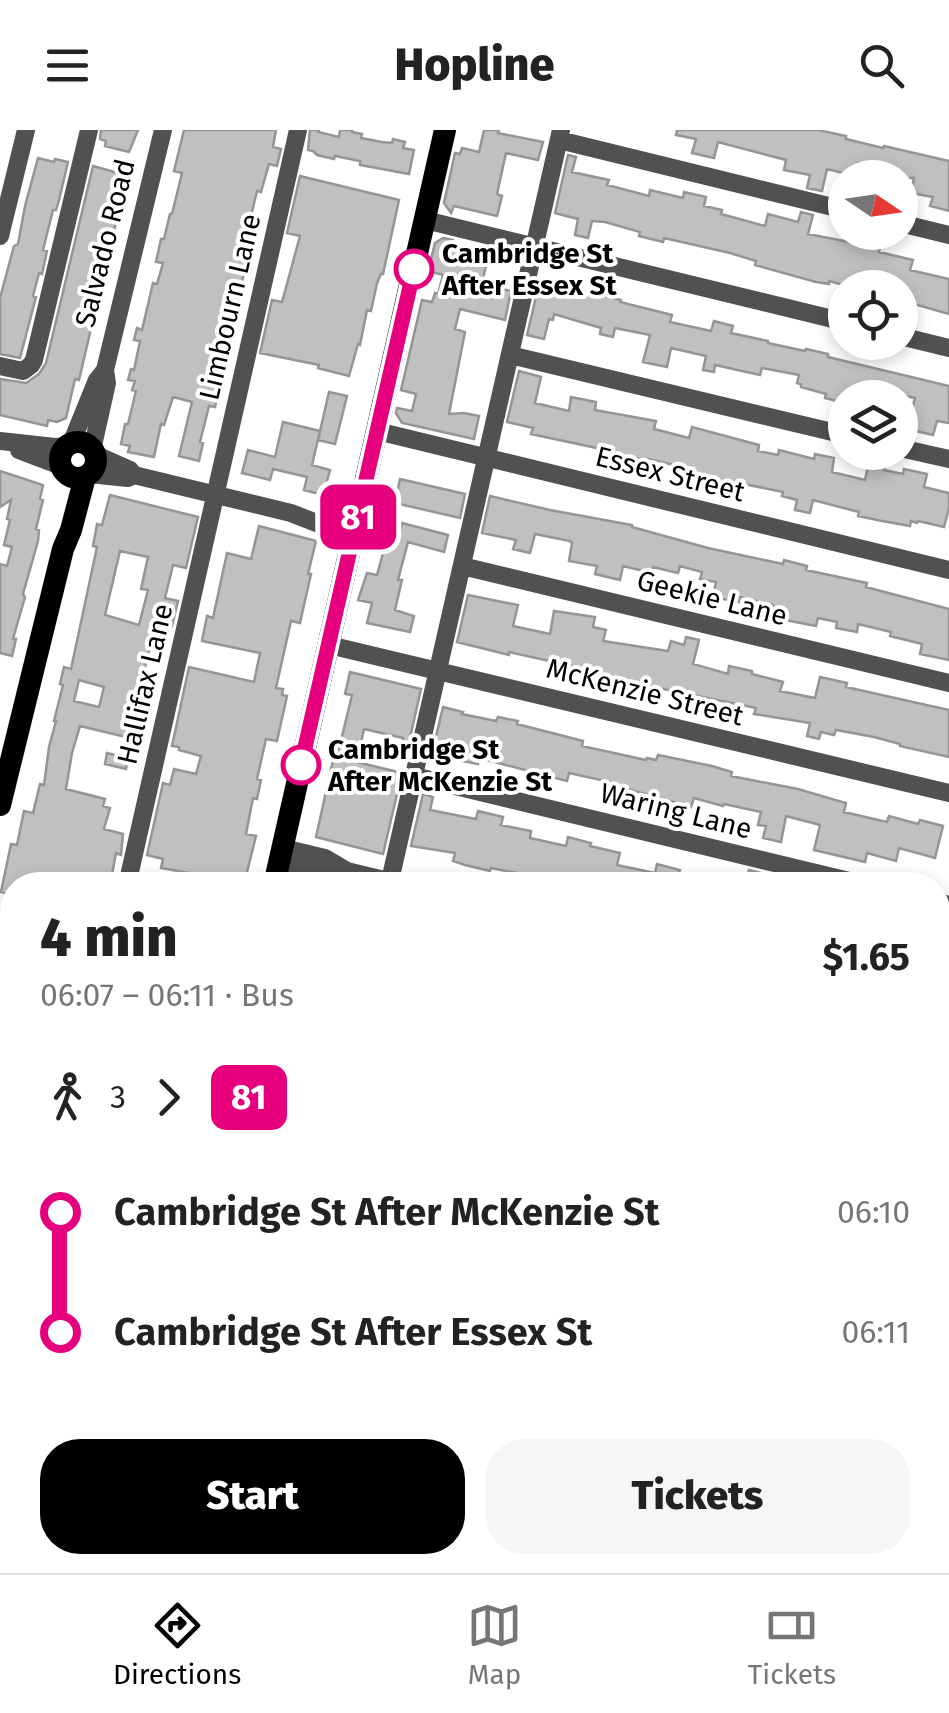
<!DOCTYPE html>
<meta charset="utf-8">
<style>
body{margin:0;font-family:"Fira Sans",sans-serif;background:#f6f6f6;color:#222;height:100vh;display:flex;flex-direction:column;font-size:38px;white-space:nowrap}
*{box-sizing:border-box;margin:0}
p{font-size:32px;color:#767676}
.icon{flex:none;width:55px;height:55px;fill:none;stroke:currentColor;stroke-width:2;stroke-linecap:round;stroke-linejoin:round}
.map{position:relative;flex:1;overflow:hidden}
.details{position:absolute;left:0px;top:742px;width:950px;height:702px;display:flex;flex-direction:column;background:#fff;border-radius:40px 40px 0 0;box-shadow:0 5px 15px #0003}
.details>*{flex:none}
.badge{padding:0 20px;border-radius:15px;font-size:35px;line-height:65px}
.needle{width:65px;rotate:103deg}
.buttons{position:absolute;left:828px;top:30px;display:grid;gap:20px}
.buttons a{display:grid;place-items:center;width:90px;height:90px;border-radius:50%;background:#fff;box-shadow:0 5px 15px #0003;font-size:50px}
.map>.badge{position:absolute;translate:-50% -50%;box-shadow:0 0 0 5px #fff}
.legs{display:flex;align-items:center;gap:15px;height:110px;padding:0 40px;font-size:32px}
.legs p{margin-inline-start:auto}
.overview{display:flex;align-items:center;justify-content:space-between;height:170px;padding:0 40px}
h1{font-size:55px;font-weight:800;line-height:75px}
.primary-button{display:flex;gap:20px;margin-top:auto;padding:20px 40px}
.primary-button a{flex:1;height:115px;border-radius:40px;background:#000;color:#fff;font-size:40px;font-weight:800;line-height:115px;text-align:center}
.primary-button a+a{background:#f6f6f6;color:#222}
ul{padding:0 40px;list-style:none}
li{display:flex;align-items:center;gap:35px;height:120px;font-size:38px}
li i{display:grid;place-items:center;width:15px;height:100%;margin:0 12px;background:currentColor}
li i::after{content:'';width:25px;height:25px;margin:-12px;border:8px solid;border-radius:50%;background:#fff}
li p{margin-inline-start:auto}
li:first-child i{background:linear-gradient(#0000 50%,currentColor 0)}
li:last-child i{background:linear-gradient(currentColor 50%,#0000 0)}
header{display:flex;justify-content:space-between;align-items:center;height:130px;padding:0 40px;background:#fff;font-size:45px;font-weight:800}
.dock{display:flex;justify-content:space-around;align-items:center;height:140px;border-top:2px solid #e0e0e0;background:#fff;font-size:28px;color:#767676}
.dock a{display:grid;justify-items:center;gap:5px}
.dock .active{color:#000}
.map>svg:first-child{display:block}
.building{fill:#c0c0c0;stroke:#959595;stroke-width:2.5;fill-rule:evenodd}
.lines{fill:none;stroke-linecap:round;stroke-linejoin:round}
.minor{stroke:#515151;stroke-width:18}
.major{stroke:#000;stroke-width:22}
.line-1-casing{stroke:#fff;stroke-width:22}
.line-1{stroke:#e6007e;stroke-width:15}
.stop-1-dot{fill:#fff;stroke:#e6007e;stroke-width:5}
.labels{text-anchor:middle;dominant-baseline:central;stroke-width:8;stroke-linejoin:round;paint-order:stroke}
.street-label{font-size:28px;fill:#000;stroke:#fff}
.stop-label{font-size:28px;font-weight:bold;fill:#000;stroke:#fff;text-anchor:start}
</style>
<header><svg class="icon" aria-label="menu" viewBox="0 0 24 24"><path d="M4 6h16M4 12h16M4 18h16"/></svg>Hopline<svg class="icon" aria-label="search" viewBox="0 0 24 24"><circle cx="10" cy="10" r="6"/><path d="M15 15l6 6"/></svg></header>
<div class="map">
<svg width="949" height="1443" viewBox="0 0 949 1443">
<rect width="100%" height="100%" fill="#fff"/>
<!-- building -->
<path class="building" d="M101,0H138L129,22L105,16L106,11L100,9Z
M184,0H276L273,17L281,19L277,36L269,34L261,62L257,61L241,128L247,130L240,161L235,184L231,183L225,206L230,207L221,252L215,277L209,276L200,312L203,313L199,331L179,326L192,272L173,267L164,295L161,294L154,327L128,322L130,316L121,314L125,294H128L136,261L132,260L135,251L128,250L131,239L134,240L140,211L134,210L137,198L142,200L153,153L157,154L163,133L156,132L161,109H164L170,84H172L182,43L174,41Z
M310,0H319L318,2L339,7L340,0H352V2L362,4L361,8L382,12L392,13L393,9L405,12L403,18L414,20L409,44L360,35V31L335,26L334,29L317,25L313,21L308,20Z
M484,0H499L498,3L543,12L538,30L506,23L497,64L502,66L497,86L454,76L451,83L444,73L455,23L460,24L462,18L479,22Z
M677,0H818L846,6V9L883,18L884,16L949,31V81L930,76L933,67L911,63L914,48H876L878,39L858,33L855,46L827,39L822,61L807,58L810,45L784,40L786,30L718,12L714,28L692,23L696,9L676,5Z
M568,25L576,27L572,42L609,50L607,55L649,66L650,60L683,68L684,62L706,67L704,76L722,80L721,84L765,96L768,84L798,92L801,82L813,85L808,104L880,118L879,122L913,130L910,140L949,149V184L900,170V158H854L829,151V154L816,152L755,135L756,131L730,123L664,108L663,112L639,106L640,102L605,92L592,91L588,108L575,105L578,89L555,83Z
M38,28L54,32L55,29L68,32L59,70L56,80H53L43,120L47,121L42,144L39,143L33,166L36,167L20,228L0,224V168L14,116L18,114L25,76Z
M93,36L125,45V54L79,250L75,249L66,288L57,292L48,290L47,296L0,285V249L26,253L39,244L46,233Z
M300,46L399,70L383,144H381L377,153L371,181L367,180L360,215L358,214L349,246L318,238L319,235L260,223L272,170L282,172L300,106L287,103Z
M443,108L453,110L451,116L458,119L488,126L482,154L511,161L505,190L460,179L455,199L465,202L449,284L464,283L479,286L474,309L402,293L396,283L397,278L412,281L416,264L401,260L422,170L432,172L435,163L438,164L443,145L428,141L435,113Z
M540,150L621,170L620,172L672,185L670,192L711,201L714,191L733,196L731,203L768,211V213L805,221L806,219L828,224V227L949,256V293L937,291L933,305L907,299L915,268L882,261L881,268H845V273L825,268L826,264L801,257V254L797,253L799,245L762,238L760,245L715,235L714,242L703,240L706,226L671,218L667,237L643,232L650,205L615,198L613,207L600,204L601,198L554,184L553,190L549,189L544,209L527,205Z
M519,241L541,247L535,273L569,281L571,267L596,272L595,280L656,291L654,299L689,308L692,297L759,315L758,321L778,325L779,320L814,329L815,324L834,328L832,342L865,350L871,322H888L884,340L903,344L904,339L927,344L924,357L949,363V378L944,397L918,391L917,393L911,391L910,396L882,391L858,386L859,382L813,370L810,383L795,380L797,370L782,366L783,362L724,350L720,363L691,356L695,340L648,329L632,328L628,341L616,339L620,323L531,304L533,298L507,292Z
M329,262L347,266L335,314L318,310Z
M283,292L320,301L312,335L330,340L323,365L304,360L307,347L273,339L270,350L242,343L248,320L275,327Z
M0,341L43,355L40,369L43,370L36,399L39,400L38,411L23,464L25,467L13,509H16L12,526L0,523V434L7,436L12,417L4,415L10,390L7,389L11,370L0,377Z
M400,349L465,364L460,388L395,373Z
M110,365L198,387L186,438L173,435L165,468L178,471L172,496L159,493L153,518H150L144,541L150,543L142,573H144L142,584L137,583L130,608L80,596L72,623L66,659L105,669L103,676L110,678L104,699L123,704L121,725L116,723L110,755L79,752L78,755H12V765L1,762L11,714L17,715L24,681L33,683L40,654L44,655L49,617L56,591H54L63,555L60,554L64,537L71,539L97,417L93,416L97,394L102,395ZM120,421L148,427L141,459L148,460L139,495L105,485ZM79,550L104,557L99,577L74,571Z
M490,366L550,380L632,395V397L708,418L783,434L784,430L807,436L806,440L867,453L866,457L949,479V530L920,524L922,514L890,506L891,502L858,494L857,502L836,498L837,492L818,488L816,496L770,487L773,475L740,467L739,472L713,467L716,452L700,449L702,442L680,436L678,443L653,437L652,443L623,436L620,450L595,444L597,436L569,431L572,413L570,411L535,404L530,423L513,419L516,410L482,403Z
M402,393L448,405L444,422L408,412L398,450H402L395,480L414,486L410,502L367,493L372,473L358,470L367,443L377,445L388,405L398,408Z
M259,396L316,411L308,444H311L300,493L291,491L276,558L283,559L282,565L287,566L277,611L266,609L257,649L261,650L257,669L253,668L246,704L256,706L247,742L251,743L248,755H221L199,750L200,745L161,738L163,729L147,725L163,653L170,655L174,639L196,644L201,626L179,620V617L172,616L189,537L254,552L260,523L202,511L207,486L213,488L227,423L251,429Z
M468,465L518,475L513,496L550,504L554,481L595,487L593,497L606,500L603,511L668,521L671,511L684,515L686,507L699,510L693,534L728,544L729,536L752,541V544L783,552L780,561L815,568L820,547L847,553L846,557L949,580V627L900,616V614L874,607L836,600L834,605L821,602L819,609L807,606L810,593L754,584L756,578L595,545L571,540L572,536L509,522V525L457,512Z
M350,542L421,559L409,612L403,611V608L364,599L357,632L402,643L383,724L316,707L331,639L334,627H337L352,565L345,564Z
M443,577L463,582L462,584L496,591L498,587L518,591L517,594L583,611L582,616L646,630L647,628L656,630L658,625L712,636L732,642L731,646L798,659L846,673L844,682L887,692L889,686L918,694L920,690L943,696L935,728L899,718L896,731L867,723L865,732L814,720L820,695L786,686L781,712L763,708L766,696L758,695L761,682L724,674L723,676L694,668L691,677L621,657L618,670L606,667L610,652L569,643L567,651L479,628L478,634L457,630L458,625L433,619Z
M107,623L128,628L126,639L105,634Z
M423,664L433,667L430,680L476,689L478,681L503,687L501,695L531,701L530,708L566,716L568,707L591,713L590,716L620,723L617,735L655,743L657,734L680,740L678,745L703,751L702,755H566L552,752L551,755H543L526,751L527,745L491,738L490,741L465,735L453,731L455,723L411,716Z
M749,740L765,744L762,755H744Z
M9,784H12V858L0,855V819Z
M938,798L949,801V847L938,845Z
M0,908L12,911V1181L5,1210L12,1212V1224L7,1248L0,1256V1155L6,1132L0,1131Z
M938,918L949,921L942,951H938Z
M938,1233L949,1235V1302L938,1300Z
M8,1384H12V1418L1,1415Z
M140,1432H173L200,1439V1443H138Z
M273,1432H322L319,1443H270Z
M382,1432H415L413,1443H380Z
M472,1432H596L624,1438L623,1443H469Z
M626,1432H795L792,1443H752L734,1439L733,1443H665L649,1439L648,1443H624Z"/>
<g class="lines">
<!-- minor -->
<path class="minor" d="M559,10L845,80
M425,90L845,192
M900,93L949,105
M0,106L26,0
M900,206L949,218
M510,225L845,305
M0,236L23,241L31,235L34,230L89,0
M377,301L949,440
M0,311L55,317L67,316
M71,314L97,250L105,240
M900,318L949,329
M19,320L61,336
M92,320L107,253L105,240L163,0
M94,324L130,340L134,345
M89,344L128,348L134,345L291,383L327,397L354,403
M462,436L949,553
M329,515L949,663
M414,646L866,755
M283,718L325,728L347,741L405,755
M279,733L322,742L346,741
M127,755L298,0
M389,755L561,0
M938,772L949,775
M938,883L949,886
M938,996L949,999
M938,1096L949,1046
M938,1220L949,1223
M0,1314L12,1259
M938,1330L949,1333
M832,1439L850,1443
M231,1443L234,1432
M348,1443L350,1432
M859,1443L876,1437L912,1433"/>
<!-- major -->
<path class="major" d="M60 330a18 18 0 1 1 36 0a18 18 0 1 1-36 0Z
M0,675L63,419L71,400L85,347
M274,755L445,0
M0,887L12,890
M938,1116L949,1118
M110,1443L113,1432"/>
</g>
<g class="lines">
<defs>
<path id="line-1" d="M301,635L414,139"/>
</defs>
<!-- line-1 casing -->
<use href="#line-1" class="line-1-casing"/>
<!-- line-1 -->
<use href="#line-1" class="line-1"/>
</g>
<!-- markers -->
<g class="stop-1-dot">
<circle cx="414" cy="139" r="18"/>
<circle cx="301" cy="635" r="18"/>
</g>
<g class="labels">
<!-- street labels -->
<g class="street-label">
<text transform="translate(105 113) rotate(-76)">Salvado Road</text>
<text transform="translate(230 177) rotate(-77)">Limbourn Lane</text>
<text transform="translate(670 344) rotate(14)">Essex Street</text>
<text transform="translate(712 468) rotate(14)">Geekie Lane</text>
<text transform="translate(145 554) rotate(-77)">Hallifax Lane</text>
<text transform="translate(645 562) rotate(14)">McKenzie Street</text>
<text transform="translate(676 681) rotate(14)">Waring Lane</text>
</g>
<!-- stop labels -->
<g class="stop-label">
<text x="442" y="123">Cambridge St<tspan x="442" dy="32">After Essex St</tspan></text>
<text x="328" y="619">Cambridge St<tspan x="328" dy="32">After McKenzie St</tspan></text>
</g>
</g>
</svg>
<div class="buttons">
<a><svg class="needle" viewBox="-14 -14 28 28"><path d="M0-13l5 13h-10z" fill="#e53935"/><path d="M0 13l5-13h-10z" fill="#767676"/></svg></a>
<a><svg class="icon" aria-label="locate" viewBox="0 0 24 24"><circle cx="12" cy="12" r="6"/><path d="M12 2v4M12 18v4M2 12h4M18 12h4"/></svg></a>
<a><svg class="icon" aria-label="layers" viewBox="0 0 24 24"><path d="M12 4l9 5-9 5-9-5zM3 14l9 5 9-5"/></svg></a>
</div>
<b class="badge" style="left:358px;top:387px;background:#e6007e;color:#fff">81</b>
<section class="details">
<div class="overview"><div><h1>4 min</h1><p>06:07 – 06:11 · Bus</p></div><b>$1.65</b></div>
<div class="legs"><svg class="icon" aria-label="walk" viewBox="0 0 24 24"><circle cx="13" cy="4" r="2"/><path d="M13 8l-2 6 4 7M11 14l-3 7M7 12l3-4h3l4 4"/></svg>3<svg class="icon" aria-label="forward" viewBox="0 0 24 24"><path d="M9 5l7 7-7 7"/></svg><b class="badge" style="background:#e6007e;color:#fff">81</b></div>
<ul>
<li><i style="color:#e6007e"></i><b>Cambridge St After McKenzie St</b><p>06:10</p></li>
<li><i style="color:#e6007e"></i><b>Cambridge St After Essex St</b><p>06:11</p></li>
</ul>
<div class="primary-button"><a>Start</a><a>Tickets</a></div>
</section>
</div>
<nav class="dock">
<a class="active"><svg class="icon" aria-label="directions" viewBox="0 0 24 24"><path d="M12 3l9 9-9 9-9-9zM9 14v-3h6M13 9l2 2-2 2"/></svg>Directions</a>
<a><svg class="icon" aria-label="map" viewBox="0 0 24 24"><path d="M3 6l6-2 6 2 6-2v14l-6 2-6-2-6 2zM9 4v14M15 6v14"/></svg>Map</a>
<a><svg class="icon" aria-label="tickets" viewBox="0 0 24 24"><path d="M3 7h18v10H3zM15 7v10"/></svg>Tickets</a>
</nav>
